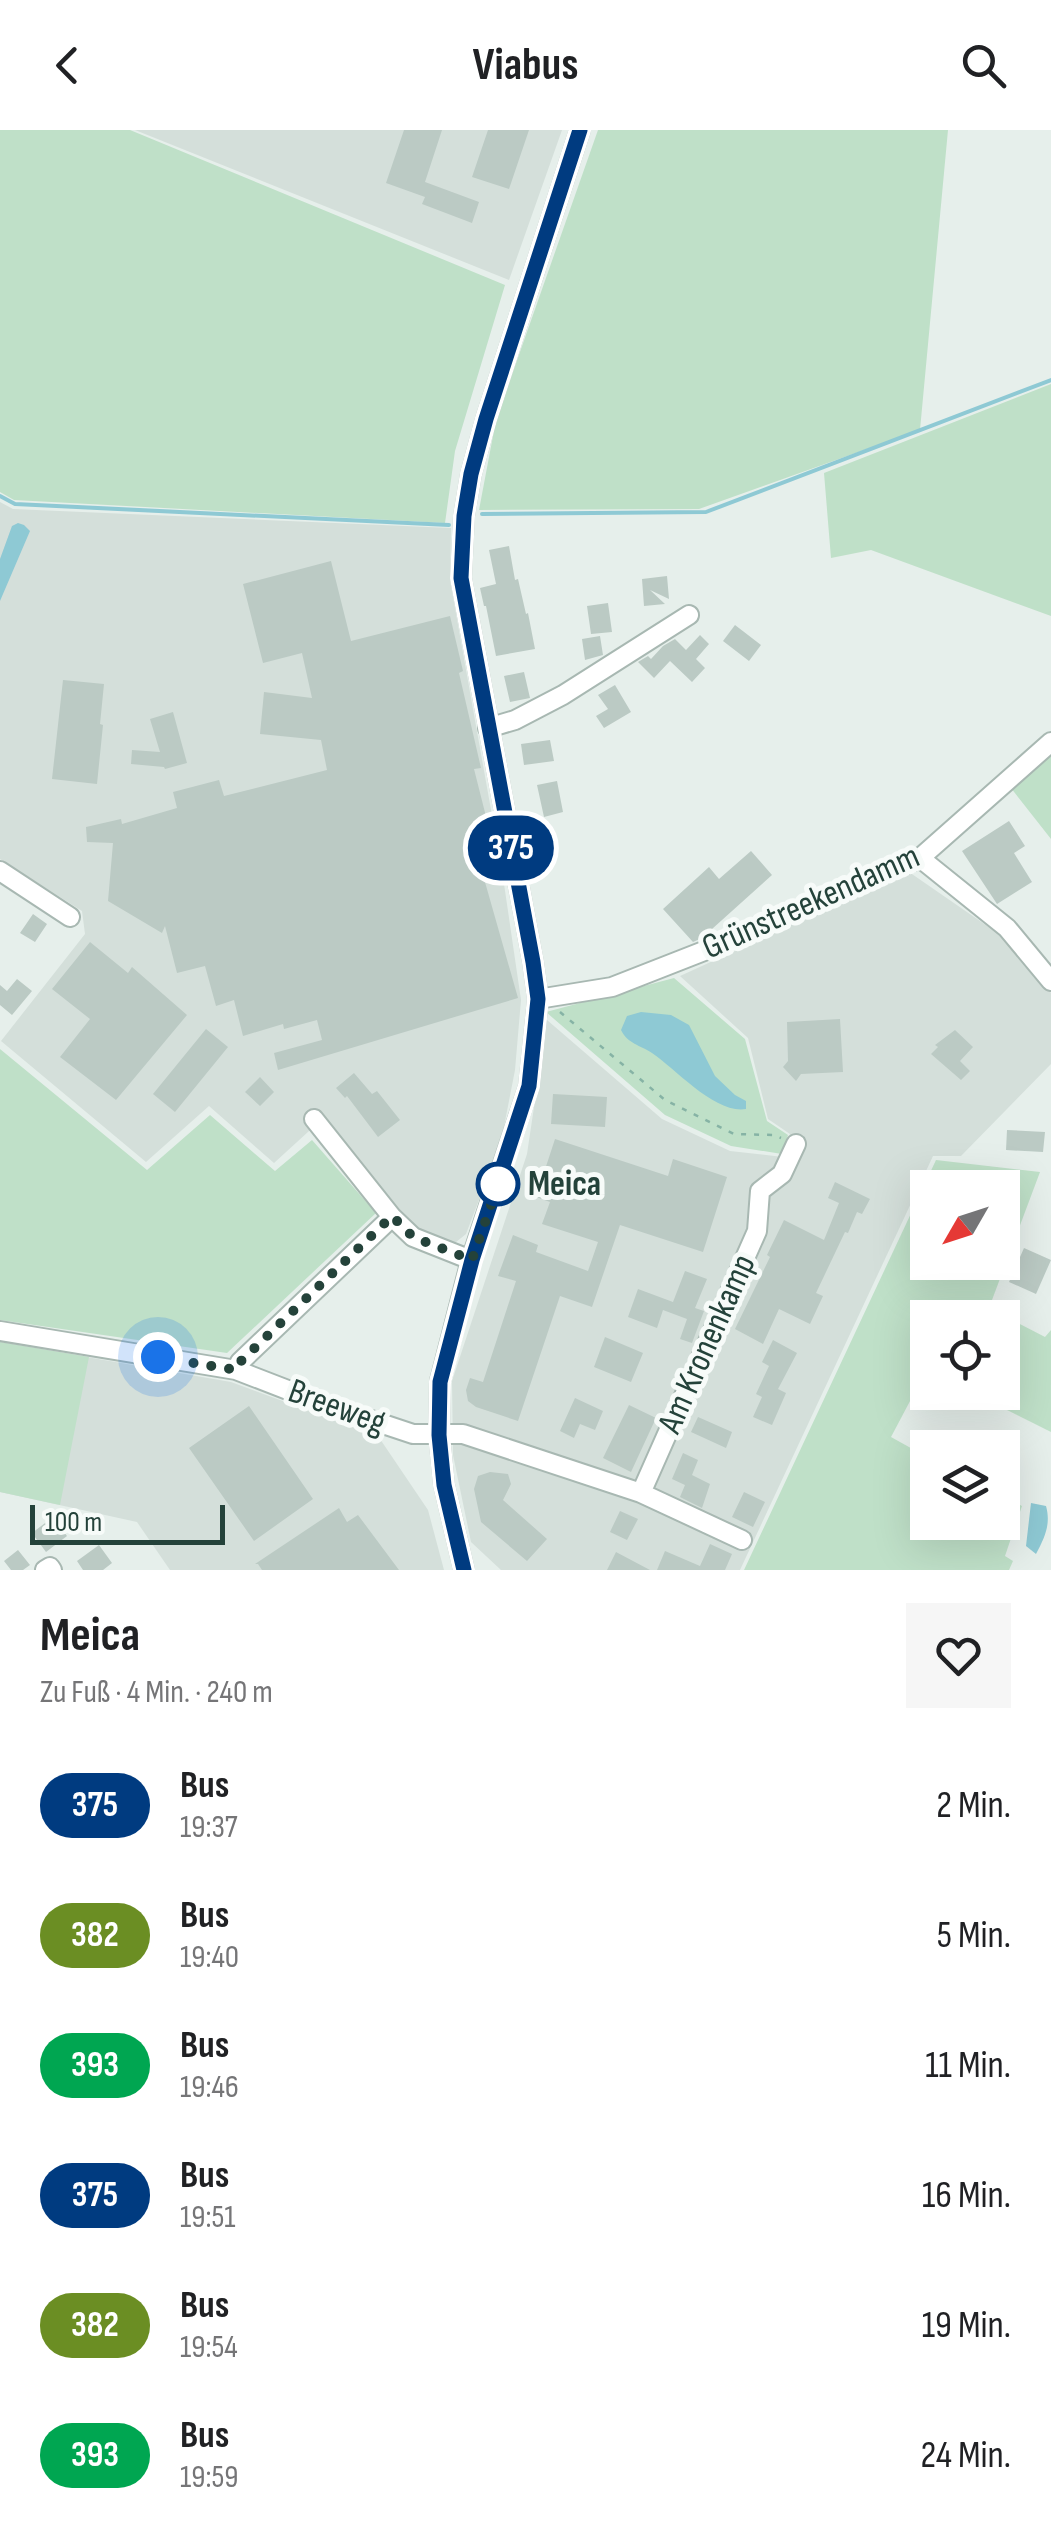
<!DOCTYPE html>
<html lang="de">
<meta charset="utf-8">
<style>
body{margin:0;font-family:"Sofia Sans Condensed",sans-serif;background:#f6f6f6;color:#202124;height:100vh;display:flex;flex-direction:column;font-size:38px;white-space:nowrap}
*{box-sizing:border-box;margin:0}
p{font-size:32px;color:#757577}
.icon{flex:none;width:55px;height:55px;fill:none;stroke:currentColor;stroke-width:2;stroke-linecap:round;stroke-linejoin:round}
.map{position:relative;height:1440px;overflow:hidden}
.drawer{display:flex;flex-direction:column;background:#fff;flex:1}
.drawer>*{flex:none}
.badge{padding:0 20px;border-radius:32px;font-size:35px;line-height:65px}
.needle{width:65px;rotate:231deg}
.controls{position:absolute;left:910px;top:1040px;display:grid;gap:20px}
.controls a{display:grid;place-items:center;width:110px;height:110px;border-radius:0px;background:#fff;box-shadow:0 10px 40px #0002;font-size:50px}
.scale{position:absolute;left:30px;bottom:25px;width:195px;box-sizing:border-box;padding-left:10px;border:5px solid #24423a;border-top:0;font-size:28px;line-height:35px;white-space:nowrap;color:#24423a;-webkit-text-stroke:8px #f7fbf9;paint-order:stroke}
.you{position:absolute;width:50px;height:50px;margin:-25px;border:8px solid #fff;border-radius:50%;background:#1a73e8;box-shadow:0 0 0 15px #1a73e833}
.map>.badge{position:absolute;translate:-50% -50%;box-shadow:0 0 0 5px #fff}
.round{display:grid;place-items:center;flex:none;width:105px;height:105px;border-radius:0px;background:#f6f6f6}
.headline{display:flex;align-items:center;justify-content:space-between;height:170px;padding:0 40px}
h1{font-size:48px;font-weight:700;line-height:75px}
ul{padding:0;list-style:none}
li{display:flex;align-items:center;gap:30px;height:130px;padding:0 40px}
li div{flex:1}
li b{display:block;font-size:38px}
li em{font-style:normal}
li .badge{min-width:110px;font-weight:700;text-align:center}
header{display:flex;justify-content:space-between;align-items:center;height:130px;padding:0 40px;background:#fff;font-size:45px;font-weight:700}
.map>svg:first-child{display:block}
.built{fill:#d4dfda}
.green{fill:#bfe0c8;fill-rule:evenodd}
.water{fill:#8ec9d4}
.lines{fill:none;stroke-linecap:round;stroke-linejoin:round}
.stream{stroke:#8ec9d4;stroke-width:4}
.building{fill:#bbcac4}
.minor-casing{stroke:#a8b8b2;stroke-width:22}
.path{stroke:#86b3a5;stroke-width:2.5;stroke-dasharray:5 8;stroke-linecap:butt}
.minor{stroke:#fff;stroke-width:18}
.line-casing{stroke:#fff;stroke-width:22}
.line{stroke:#003b80;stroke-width:15}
.walk{stroke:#24423a;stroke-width:10;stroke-dasharray:0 18}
.stop-dot{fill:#fff;stroke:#003b80;stroke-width:5}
.labels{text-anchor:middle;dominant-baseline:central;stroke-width:10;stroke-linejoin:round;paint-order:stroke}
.street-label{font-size:35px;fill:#24423a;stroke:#f7fbf9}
.stop-label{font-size:35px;font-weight:bold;fill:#24423a;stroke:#f7fbf9;text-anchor:start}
</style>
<header><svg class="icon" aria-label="back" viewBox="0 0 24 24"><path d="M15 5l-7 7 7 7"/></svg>Viabus<svg class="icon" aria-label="search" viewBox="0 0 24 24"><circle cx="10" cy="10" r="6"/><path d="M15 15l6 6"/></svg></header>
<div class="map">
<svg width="1051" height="1440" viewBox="0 0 1051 1440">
<rect width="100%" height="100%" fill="#e6efeb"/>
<!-- built -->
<path class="built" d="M135,0H562L509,150Z
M0,372L13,379L451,398L450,450L503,747L521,870L515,940L501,1012L466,1104L451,1116L429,1109L395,1080L320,991L274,1033L209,976L146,1032L1,911L85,804L82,781L0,729Z
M909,742L1006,809L1051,863V934L961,1026H933L740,1440H501L471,1412L453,1325L452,1251L527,1024L547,890L662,989L730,1021L783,1027L790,1004L768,989L748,908L680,846Z
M0,1212L231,1252L378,1306L428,1380L444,1440H170L137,1392L0,1362Z"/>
<!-- green -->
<path class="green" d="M0,0H130L505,155L455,321L445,393L14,370L0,362Z
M598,0H948L920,300L699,379L479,380L496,290Z
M1051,254V486L871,420L831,428L824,343Z
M1051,621V709L1011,658Z
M674,848L745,909L767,991L788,1005L782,1024L731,1016L665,985L546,882Z
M0,919L147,1040L210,985L275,1041L312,1010L376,1083L227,1223L0,1190Z
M936,1030L1040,1042L989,1178L1045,1207L1051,1200V1302L973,1263L1002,1262V1188H928L927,1239L891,1307L927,1327L928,1392H1002L1003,1366L1022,1376L1005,1426L1013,1431L1009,1440H744ZM928,1058H1002V1132H928Z
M0,1212L89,1227L60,1375L0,1362Z"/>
<!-- water -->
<path class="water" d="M18,393L24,395L30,401L0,471V429L12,396Z
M641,882L671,885L689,895L715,946L735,965L746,971V979C715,984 677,940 652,923C640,915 628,914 621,900L627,886Z
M1031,1373L1046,1376C1051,1394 1045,1407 1036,1424L1026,1416Z"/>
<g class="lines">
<!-- stream -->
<path class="stream" d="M0,366L15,374L449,395
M482,384L706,382L1051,250"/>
</g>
<!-- building -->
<path class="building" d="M404,0H442L425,52L479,72L472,93L422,74L425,67L386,53Z
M488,0H529L509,59L472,47Z
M509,416L515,450L518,449L526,484L528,483L535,519L496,526L486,476H484L480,458L496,454L489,420Z
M331,431L351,511L450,486L463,541L459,543L481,638L474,639L500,742L483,745L518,868L278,940L274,923L322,910L317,890L284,899L283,894L243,906L234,870L216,876L205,836L177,843L165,796L162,803L108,771L113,713L87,712L86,697L121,689L122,694L177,678L173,662L219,650L224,666L327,640L321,610L260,604L264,562L312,568L302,523L263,533L243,454Z
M667,446L669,469L650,460L665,474L644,476L642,449Z
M608,473L612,502L591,504L587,476Z
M735,495L761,515L749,531L723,511Z
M700,505L709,514L696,529L705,538L692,552L670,531L654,548L638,532L648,526L651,529L663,516L675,509L686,520Z
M600,506L603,525L585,530L582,509Z
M524,542L530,568L510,572L504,546Z
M63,550L104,554L100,594L103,595L97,654L52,649Z
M615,555L631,582L604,598L596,586L608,579L598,565Z
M173,582L187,633L165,639L164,637L131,634L132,620L160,622L150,589Z
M550,610L554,631L524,635L521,614Z
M557,651L563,682L544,687L537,655Z
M1009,691L1025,716L1014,723L1032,752L997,774L962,721Z
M751,721L772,745L702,808L693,812L663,779L709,737L719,749Z
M33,784L47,794L35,812L20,803Z
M90,812L128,843L132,837L187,885L116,970L60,927L90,889L52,859Z
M17,849L32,861L12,885L0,875V855L7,861Z
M840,889L843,942L801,944L796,951L783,937L788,931L787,892Z
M206,899L228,917L175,982L153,964Z
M955,900L973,917L960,931L970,941L961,950L931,924L938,917L935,915Z
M354,943L372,964L377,961L400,990L378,1007L347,966L345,968L336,958Z
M260,947L274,962L260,976L245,962Z
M553,964L607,967L605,997L551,994Z
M1007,1000L1045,1002L1043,1022L1006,1020Z
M555,1009L668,1046L673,1029L727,1047L703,1122L620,1095L592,1177L560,1166L518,1291L476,1277L468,1271L466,1260L470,1248L483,1252L516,1151L498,1146L513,1105L538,1115L536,1122L588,1141L598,1112L542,1094L550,1072L536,1067Z
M835,1052L870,1069L862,1084L857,1082L848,1103L845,1102L816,1163L823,1166L810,1194L779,1179L763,1214L735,1199L770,1127L767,1125L784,1090L824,1110L839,1073L828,1068Z
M1024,1118L1051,1130L1036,1164L1009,1152Z
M685,1141L707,1149L695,1178L704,1181L692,1213L680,1209L687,1189L663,1180L657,1198L628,1187L638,1159L673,1172Z
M605,1207L643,1223L631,1252L594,1237Z
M773,1210L797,1223L778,1259L786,1263L772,1295L753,1287L762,1267L756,1264L769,1236L762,1232Z
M575,1268L603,1281L595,1300L580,1294L574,1308L560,1301Z
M629,1275L656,1288L631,1342L603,1328Z
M249,1276L313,1369L254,1411L189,1318Z
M698,1287L732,1302L726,1318L691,1302Z
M683,1323L698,1330L692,1345L710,1354L702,1378L680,1367L685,1355L672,1349Z
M490,1342L508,1344L511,1354L503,1370L547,1409L527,1431L481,1392L474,1359L478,1346Z
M744,1362L765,1372L753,1397L732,1387Z
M339,1378L347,1392L358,1385L399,1440H262L258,1434H255Z
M620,1381L638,1389L627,1410L610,1402Z
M53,1387L67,1406L46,1422L32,1403Z
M710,1414L732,1424L725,1440H657L665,1421L700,1436Z
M99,1415L112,1433L103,1440H83L77,1431Z
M18,1420L30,1435L23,1440H11L4,1431Z
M616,1422L650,1440H607Z"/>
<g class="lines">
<defs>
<path id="minor" d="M488,598L515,590L563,565L689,485
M920,728L1007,798L1051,851
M0,741L70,787
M538,869L612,857L704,821L920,728L1051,612
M314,989L392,1087L413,1107L471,1130
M0,1201L236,1240L329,1276L413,1304H463L641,1363L742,1410
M236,1240L240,1232L392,1087
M641,1363L757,1101L760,1061L782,1044L796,1014
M45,1440L50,1437L52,1440
M464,1440L444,1355L439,1305L440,1251L471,1130L529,956L538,869L533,832L461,448L464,386L471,344L486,289L580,0"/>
</defs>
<!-- minor casing -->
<use href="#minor" class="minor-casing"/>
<!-- path -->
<path class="path" d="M560,882L665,970L734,1004L774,1005L781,1008"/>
<!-- minor -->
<use href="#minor" class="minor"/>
</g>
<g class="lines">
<defs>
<path id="line" d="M464,1440L444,1355L439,1305L440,1252L472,1130L529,956L538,869L533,832L461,448L464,386L471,344L486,289L580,0"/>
</defs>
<!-- line casing -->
<use href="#line" class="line-casing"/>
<!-- line -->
<use href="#line" class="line"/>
<!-- walk -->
<path class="walk" d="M158,1227L236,1240L240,1232L392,1086L413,1107L472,1130L499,1052L498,1054"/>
</g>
<!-- markers -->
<circle class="stop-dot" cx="498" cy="1054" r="20"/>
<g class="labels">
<!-- street labels -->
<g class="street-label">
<text transform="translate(811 772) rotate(-24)">Grünstreekendamm</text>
<text transform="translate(707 1214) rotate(-66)">Am Kronenkamp</text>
<text transform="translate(337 1277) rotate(20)">Breeweg</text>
</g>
<!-- stop labels -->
<g class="stop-label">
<text x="528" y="1054">Meica</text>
</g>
</g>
</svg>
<div class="controls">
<a><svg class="needle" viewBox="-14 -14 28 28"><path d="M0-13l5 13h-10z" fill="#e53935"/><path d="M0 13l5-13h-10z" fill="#757577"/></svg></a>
<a><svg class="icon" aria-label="locate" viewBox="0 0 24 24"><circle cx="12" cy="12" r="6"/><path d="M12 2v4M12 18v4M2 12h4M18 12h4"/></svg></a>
<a><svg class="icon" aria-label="layers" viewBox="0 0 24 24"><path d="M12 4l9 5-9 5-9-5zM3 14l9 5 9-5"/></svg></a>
</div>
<div class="scale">100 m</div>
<div class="you" style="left:158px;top:1227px"></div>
<b class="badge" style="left:511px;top:718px;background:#003b80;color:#fff">375</b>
</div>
<section class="drawer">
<div class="headline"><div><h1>Meica</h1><p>Zu Fuß · 4 Min. · 240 m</p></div><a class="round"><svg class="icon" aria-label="heart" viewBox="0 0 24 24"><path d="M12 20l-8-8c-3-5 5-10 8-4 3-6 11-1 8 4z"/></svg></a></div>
<ul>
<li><span class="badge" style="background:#003b80;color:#fff">375</span><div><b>Bus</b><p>19:37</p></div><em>2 Min.</em></li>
<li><span class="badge" style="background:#6b8e23;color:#fff">382</span><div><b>Bus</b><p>19:40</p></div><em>5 Min.</em></li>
<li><span class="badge" style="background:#00a651;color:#fff">393</span><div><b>Bus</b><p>19:46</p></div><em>11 Min.</em></li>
<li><span class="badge" style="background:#003b80;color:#fff">375</span><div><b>Bus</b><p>19:51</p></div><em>16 Min.</em></li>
<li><span class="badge" style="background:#6b8e23;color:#fff">382</span><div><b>Bus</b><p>19:54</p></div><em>19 Min.</em></li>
<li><span class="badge" style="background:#00a651;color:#fff">393</span><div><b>Bus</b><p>19:59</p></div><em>24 Min.</em></li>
</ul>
</section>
